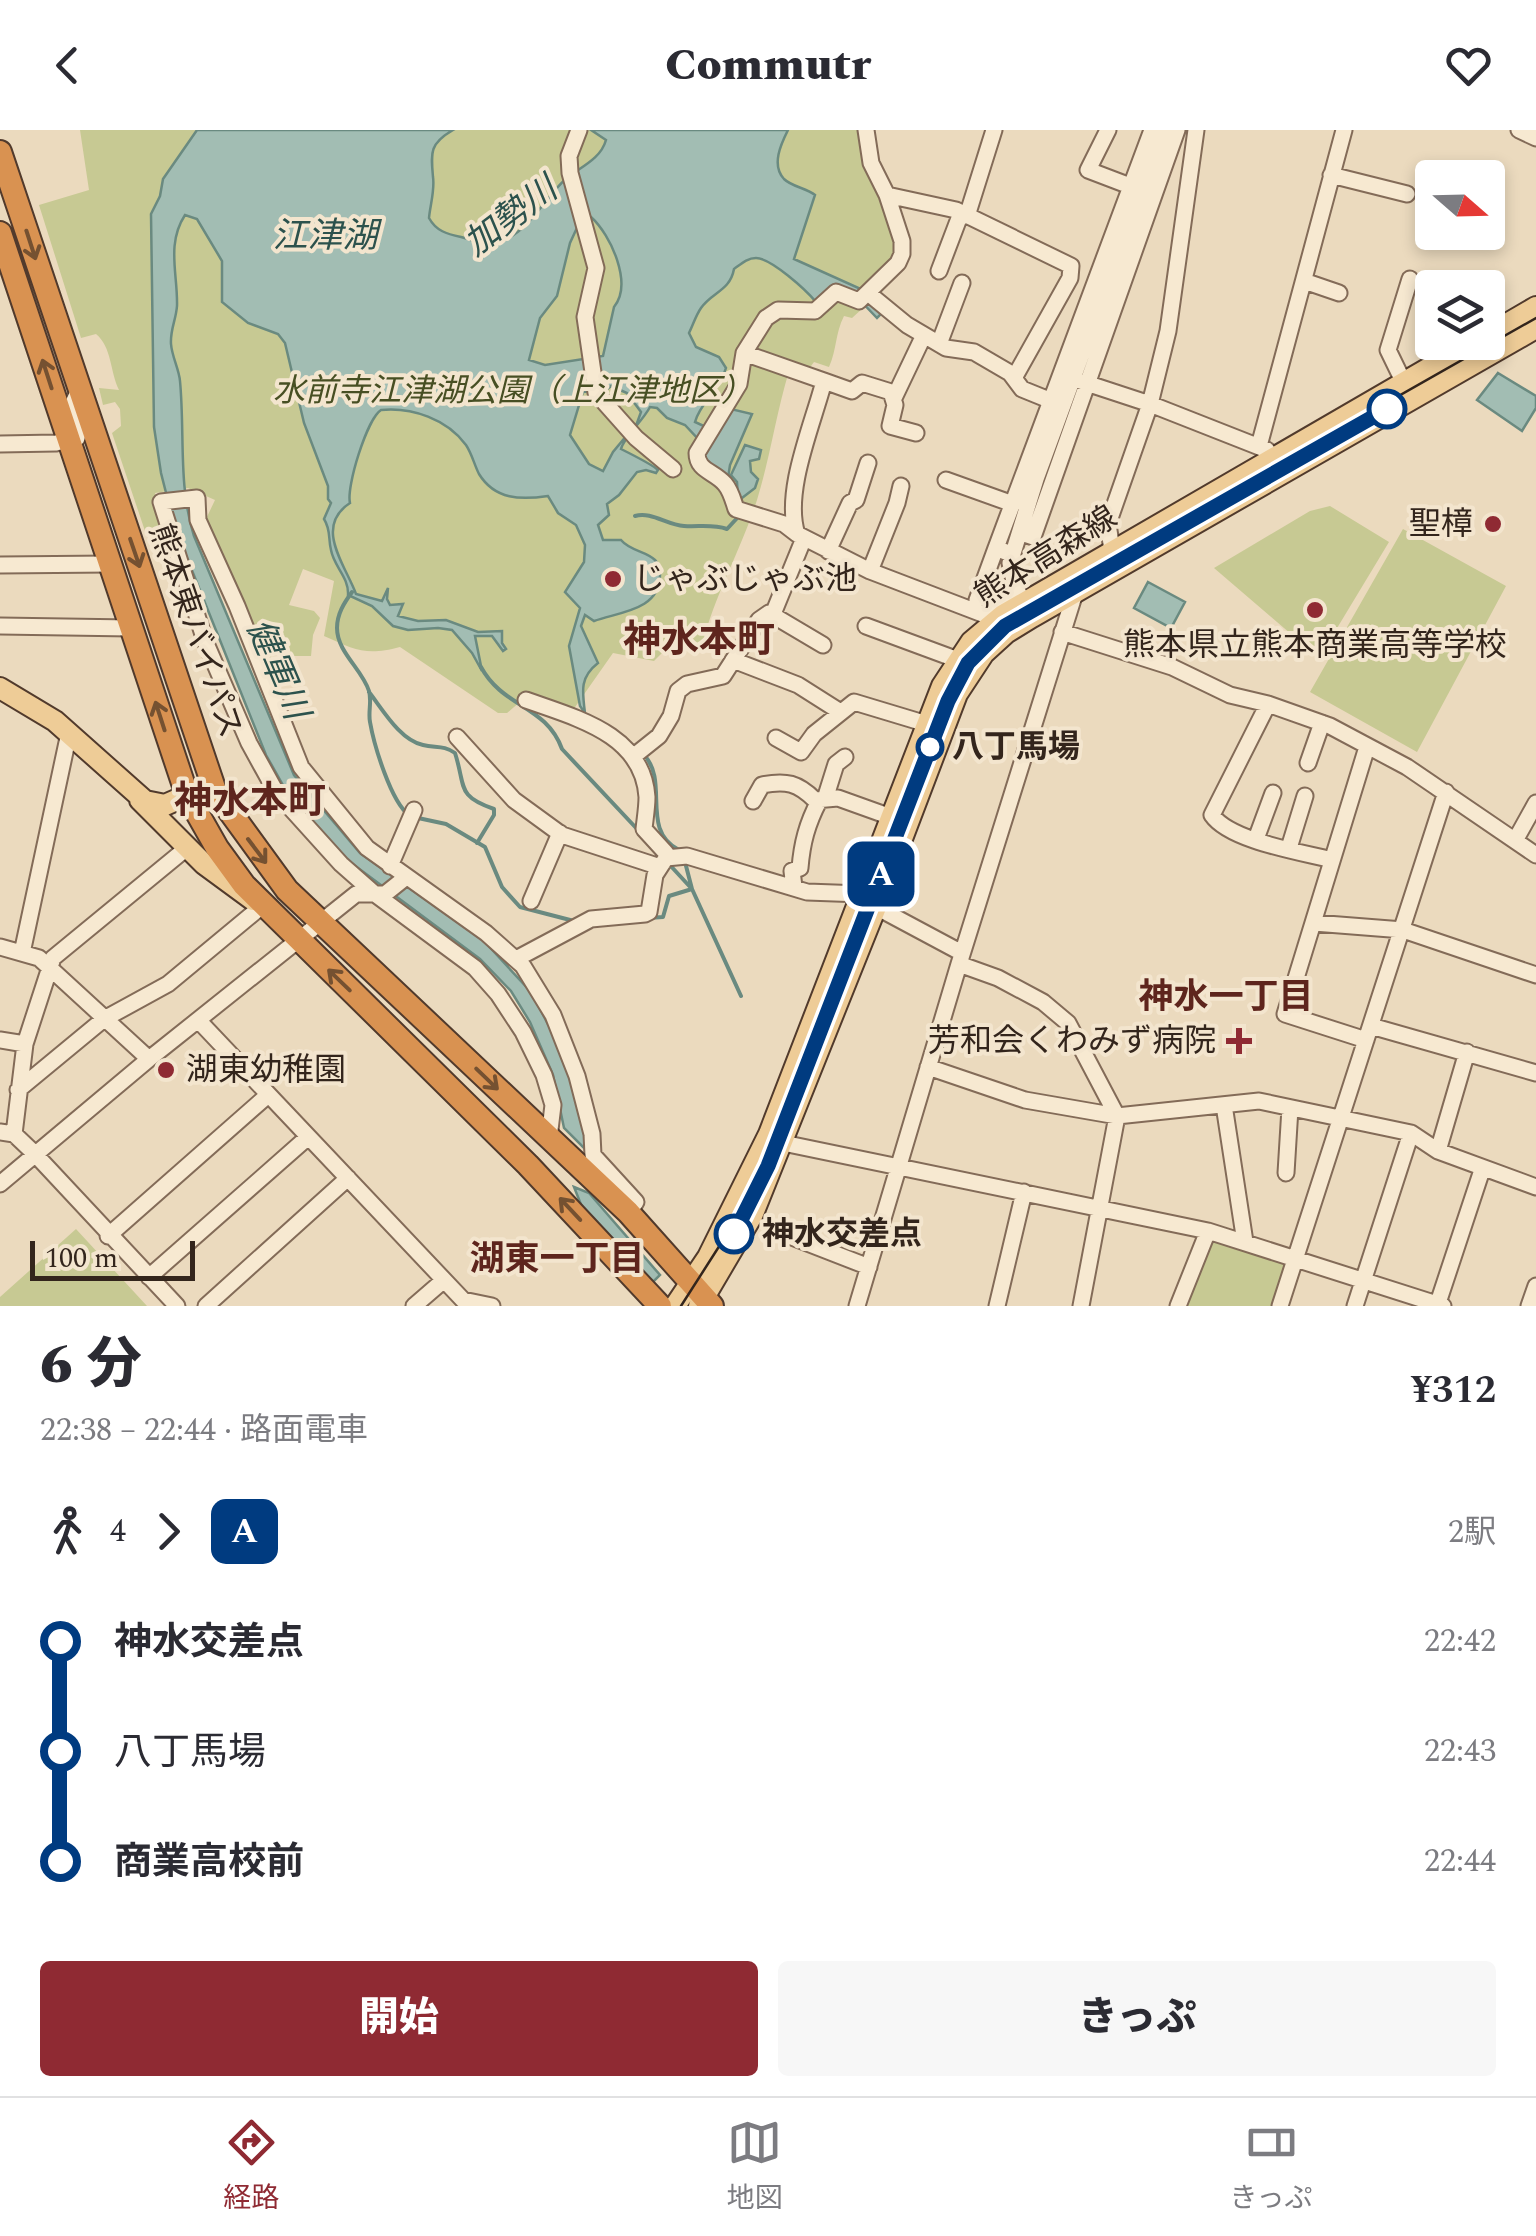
<!DOCTYPE html>
<html lang="ja">
<meta charset="utf-8">
<style>
body{margin:0;font-family:Spectral,"Noto Sans JP",serif;background:#f7f7f7;color:#2b2b33;height:100vh;display:flex;flex-direction:column;font-size:38px;white-space:nowrap}
*{box-sizing:border-box;margin:0}
p{font-size:32px;color:#7c7c81}
.icon{flex:none;width:55px;height:55px;fill:none;stroke:currentColor;stroke-width:2;stroke-linecap:round;stroke-linejoin:round}
.map{position:relative;height:1176px;overflow:hidden}
.side{display:flex;flex-direction:column;background:#fff;flex:1}
.side>*{flex:none}
.badge{padding:0 20px;border-radius:15px;font-size:35px;line-height:65px}
.needle{width:65px;rotate:110deg}
.controls{position:absolute;left:1415px;top:30px;display:grid;gap:20px}
.controls a{display:grid;place-items:center;width:90px;height:90px;border-radius:10px;background:#fff;box-shadow:0 5px 15px #0003;font-size:50px}
.scale{position:absolute;left:30px;bottom:25px;width:165px;box-sizing:border-box;padding-left:10px;border:5px solid #33251c;border-top:0;font-size:28px;line-height:35px;white-space:nowrap;color:#33251c;-webkit-text-stroke:8px #f3e5ce;paint-order:stroke}
.map>.badge{position:absolute;translate:-50% -50%;box-shadow:0 0 0 5px #fff}
.legs{display:flex;align-items:center;gap:15px;height:110px;padding:0 40px;font-size:32px}
.legs p{margin-inline-start:auto}
.head{display:flex;align-items:center;justify-content:space-between;height:170px;padding:0 40px}
h1{font-size:55px;font-weight:800;line-height:75px}
.button{display:flex;gap:20px;margin-top:auto;padding:20px 40px}
.button a{flex:1;height:115px;border-radius:10px;background:#8f2a33;color:#fff;font-size:40px;font-weight:800;line-height:115px;text-align:center}
.button a+a{background:#f7f7f7;color:#2b2b33}
ul{padding:0 40px;list-style:none}
li{display:flex;align-items:center;gap:35px;height:110px;font-size:38px}
li i{display:grid;place-items:center;width:15px;height:100%;margin:0 12px;background:currentColor}
li i::after{content:'';width:25px;height:25px;margin:-12px;border:8px solid;border-radius:50%;background:#fff}
li p{margin-inline-start:auto}
li:first-child i{background:linear-gradient(#0000 50%,currentColor 0)}
li:last-child i{background:linear-gradient(currentColor 50%,#0000 0)}
header{display:flex;justify-content:space-between;align-items:center;height:130px;padding:0 40px;background:#fff;font-size:45px;font-weight:800}
.dock{display:flex;justify-content:space-around;align-items:center;height:140px;border-top:2px solid #e1e1e2;background:#fff;font-size:28px;color:#7c7c81}
.dock a{display:grid;justify-items:center;gap:5px}
.dock .on{color:#8f2a33}
.map>svg:first-child{display:block}
.green{fill:#c7c993}
.water{fill:#a2bdb3;stroke:#6a8a80;stroke-width:2.5;fill-rule:evenodd}
.lines{fill:none;stroke-linecap:round;stroke-linejoin:round}
.stream{stroke:#6a8a80;stroke-width:4}
.minor-casing{stroke:#836b58;stroke-width:19}
.major-casing{stroke:#513a2c;stroke-width:24}
.highway-casing{stroke:#513a2c;stroke-width:26}
.minor{stroke:#f7e9d1;stroke-width:15}
.major{stroke:#eecc97;stroke-width:20}
.highway{stroke:#d99251;stroke-width:22}
.tram{stroke:#33251c;stroke-width:2.5}
.oneway{stroke:#755131}
.line-1-casing{stroke:#fff;stroke-width:22}
.line-1{stroke:#003b80;stroke-width:15}
.stop-1-dot{fill:#fff;stroke:#003b80;stroke-width:5}
.poi-dot{fill:#8f2a33;stroke:#f3e5ce;stroke-width:4}
.labels{text-anchor:middle;dominant-baseline:central;stroke-width:8;stroke-linejoin:round;paint-order:stroke}
.park-label{font-size:32px;font-style:italic;fill:#474f23;stroke:#f3e5ce}
.poi-label{font-size:32px;fill:#33251c;stroke:#f3e5ce;text-anchor:end}
.street-label{font-size:32px;fill:#33251c;stroke:#f3e5ce}
.stop-label{font-size:32px;font-weight:bold;fill:#33251c;stroke:#f3e5ce;text-anchor:start}
.water-label{font-size:35px;font-style:italic;fill:#2c524d;stroke:#f3e5ce}
.neighbourhood-label{font-size:35px;font-weight:bold;fill:#5e251d;stroke:#f3e5ce}
.quarter-label{font-size:38px;font-weight:bold;fill:#5e251d;stroke:#f3e5ce}
</style>
<header><svg class="icon" aria-label="back" viewBox="0 0 24 24"><path d="M15 5l-7 7 7 7"/></svg>Commutr<svg class="icon" aria-label="heart" viewBox="0 0 24 24"><path d="M12 20l-8-8c-3-5 5-10 8-4 3-6 11-1 8 4z"/></svg></header>
<div class="map">
<svg width="1536" height="1176" viewBox="0 0 1536 1176">
<rect width="100%" height="100%" fill="#ebdabe"/>
<!-- green -->
<path class="green" d="M80,0H862L899,126L866,162L863,178L852,188L844,186C835,204 837,219 829,237L814,232L811,236L789,241C776,284 770,328 757,370C741,420 715,464 702,515L680,505L654,531L613,523L573,580L521,571L507,583H498L400,517C366,526 355,520 324,506L334,451L303,439L289,475L314,481L320,488L313,505L311,526H290L286,520L272,524L267,542L206,389L215,370L188,358L155,363L165,400L146,404L112,303L121,296L120,279L115,272L103,275L99,258L119,260C110,242 112,217 96,204L81,208L39,75L89,60Z
M1330,376L1389,412L1319,528L1214,438L1310,381Z
M1403,399L1506,456L1417,622L1310,562Z
M76,1099L147,1176H0V1167Z
M1213,1102L1290,1132L1275,1176H1185Z"/>
<!-- water -->
<path class="water" d="M197,0H453C429,14 431,23 433,47C435,60 430,76 429,88C436,101 447,104 461,107C469,109 477,113 484,113C523,117 543,67 568,47C583,36 601,28 606,10L591,0H788C781,14 771,35 784,49C792,57 807,58 815,65L794,129L863,160L881,184L877,188L855,165L816,172C806,160 771,128 756,128C747,128 741,134 734,139C730,161 712,162 701,178C696,185 693,195 689,203L696,217L719,227L726,238C720,259 700,273 695,292L708,298L731,279L752,284L730,335L728,348L706,333L698,309L685,295L667,288L657,278L650,277C642,292 624,307 621,319C627,322 653,335 658,340L656,343L646,340L637,342L619,365L607,374L609,385L598,395L603,410H621C630,421 646,421 655,430C658,433 660,442 660,445C660,481 618,482 594,491L585,485L581,496L598,533C580,547 582,560 585,583L580,576L569,516L580,478L565,462L584,432L585,415L576,395L558,383L548,366C521,370 495,370 479,344C474,334 472,324 466,315C447,289 412,277 381,280C367,289 346,357 350,373C313,397 346,436 356,464L382,471L388,458L387,469L390,475L403,474L398,486L418,491L446,490L478,502L502,501V513L506,519L503,521L492,506H475L482,541L472,523L452,500L438,498L408,500L393,496L372,476L348,465C349,447 334,437 331,420C328,408 331,400 324,389L331,373L328,369V356L304,293L285,213L278,204L248,193L222,172V131L197,89L185,85C166,114 178,145 177,176C176,190 170,200 171,214C172,227 179,239 180,251C185,304 178,356 194,406L294,645L360,723L484,811L531,862L569,934L576,956L588,1022L564,998L553,945L530,892L511,861L480,829L346,729L288,664L266,625L175,398L161,343L154,297L151,84L160,66L163,49ZM591,87C611,105 633,154 614,177L603,226L545,235L529,230L540,188L557,166L570,113L581,89ZM611,256L627,263L641,282L637,293L613,322L603,341L589,334L570,305L583,262L606,260Z
M1498,243L1536,266V278L1522,301L1477,270Z
M745,315L761,320L759,329L750,331L751,342L758,349L755,358L742,368H738L737,352L731,345Z
M1148,452L1185,472L1171,498L1134,478Z
M574,1057L589,1063L660,1145L650,1155L582,1077Z"/>
<g class="lines">
<!-- stream -->
<path class="stream" d="M635,386C651,381 667,395 684,396C699,397 713,394 727,399L739,386
M352,462C344,473 337,484 337,498C337,522 362,539 369,561C372,571 368,582 370,592C374,615 391,672 409,685
M481,537C503,578 546,575 562,619L638,700
M369,562C383,580 400,610 423,615C436,618 444,615 455,623C466,657 456,666 494,679V685L477,713
M645,626C669,653 640,700 679,720
M418,688L446,694L485,717L502,757L520,777L574,791
M685,732L692,759L741,866
M668,733L692,759
M648,788L663,787L669,766L692,759"/>
<defs>
<path id="minor" d="M579,0L569,26L570,43L596,138L585,187L596,263L636,308L673,339
M1108,0L1088,40L1130,56
M1519,0L1536,8
M1331,45L1407,64
M887,65L956,80L1071,136L1070,148L1014,248
M967,86L994,0
M939,141L961,83
M1304,151L1339,163
M868,163L907,195L946,218L974,222L1010,243L1022,259L1059,274
M939,214L962,153
M744,223L824,251C813,294 783,362 797,404L870,441L985,485L1018,462
M1077,250L1150,274L1267,320
M824,251L852,261L862,253L891,262L895,275L890,296L916,303
M1404,253L1388,220L1410,149
M894,268L924,205
M0,314L56,313L77,308L80,295L73,273L79,260
M1259,316L1344,0
M946,350L1013,374
M1021,403L1033,407L1177,0
M797,404L784,394L736,379C733,370 731,361 725,354C714,341 697,341 697,323L739,254L744,223L766,188L778,180L815,181L836,162L859,171L898,133L902,124V111L887,65L871,33L866,0
M1112,420L1108,394L1150,274L1168,201L1196,0
M828,421L850,373L856,370L868,333
M1013,425L996,418L1152,0
M0,435L110,434
M870,441L897,373L901,356
M977,470L996,418
M1028,481L1015,456L1010,433L1036,349L1164,0
M773,484L804,408
M0,496L131,498
M866,496L958,530
M1062,502L1172,537L1230,565L1268,574L1330,596L1407,637L1536,725
M733,530L798,555L839,581
M526,570C576,588 643,604 647,667C647,678 645,689 644,699L666,723V728
M1268,574L1212,685C1230,711 1301,722 1332,730
M457,607L514,670L562,705L660,737
M776,608L801,622L814,604L854,572L927,594
M634,626L659,606L671,586L678,561L687,554L723,546L759,490L769,483L823,515
M1308,633L1322,593
M825,669L836,634L845,627
M753,671L762,655C786,650 798,653 815,670L838,668L891,687
M1256,709L1273,663
M1516,709L1536,673
M1289,718L1305,666
M390,736L414,680
M794,757L792,741L800,738C802,713 807,694 819,671
M531,771L560,703
M1314,793L1403,800L1536,845
M0,817L39,828L149,929
M22,823L69,603
M516,829L591,789L645,784L649,782L655,745L666,728L687,726L807,762L862,764L876,777L962,823
M959,834L998,848L1043,872L1068,893L1117,986L1081,1176
M199,891L463,1170L492,1176
M1371,896L1536,943
M0,910L25,914
M1366,910L1285,884L1367,617
M928,937L1025,970L1117,986L1259,971L1273,974L1411,1003L1438,1021L1536,1057
M18,960L104,889L168,854L262,776
M1224,975L1245,1112
M0,1002L14,1004L34,1023L177,1176
M14,1004L25,914L53,828L188,717
M549,1008L553,975L544,945L523,902L498,864L475,838L375,764L341,734L276,662L249,613L205,511L161,372L197,368L198,390L237,476L301,637L367,718L486,803L523,836L553,885L577,946L592,1004L593,1025L636,1072L628,1082
M783,1013L1208,1101L1443,1176
M1438,1021L1467,922
M1286,1043L1290,978
M0,1054L149,929L356,764H385L405,748
M784,1104L869,1137
M108,1106L268,965
M149,1147L308,1007
M206,1176L348,1048
M414,1176L444,1150
M857,1176L959,834L1075,463
M997,1176L1024,1062
M1178,1176L1208,1101
M1280,1176L1446,662
M1355,1176L1411,1003
M1437,1176L1482,1040
M1529,1176L1536,1156"/>
<path id="major" d="M1488,205L1536,177
M0,558L55,591L145,671L165,675L199,660L215,661
M140,670L204,734L253,770
M675,1176L708,1127L769,1004L942,556L971,512L1003,485L1474,212
M699,1176L752,1086L876,777L957,564L984,523L1006,503L1032,487L1536,198"/>
<path id="highway" d="M0,22L215,661L287,760L628,1082L712,1176
M0,103L187,665L217,718L244,755L528,1035L660,1176"/>
</defs>
<!-- minor casing -->
<use href="#minor" class="minor-casing"/>
<!-- major casing -->
<use href="#major" class="major-casing"/>
<!-- highway casing -->
<use href="#highway" class="highway-casing"/>
<!-- minor -->
<use href="#minor" class="minor"/>
<!-- major -->
<use href="#major" class="major"/>
<!-- highway -->
<use href="#highway" class="highway"/>
<!-- tram -->
<path class="tram" d="M681,1176L727,1104L761,1037L948,556C964,526 985,503 1013,485L1536,188"/>
</g>
<!-- one-way arrows -->
<defs><path id="oneway-shaft" d="M-6 0H5M1.5-3L5.5 0L1.5 3" fill="none" stroke-width="1.6" stroke-linecap="round" stroke-linejoin="round" transform="scale(2.5)"/></defs>
<g class="oneway">
<use href="#oneway-shaft" transform="translate(31 115) rotate(72)"/>
<use href="#oneway-shaft" transform="translate(47 244) rotate(-108)"/>
<use href="#oneway-shaft" transform="translate(135 423) rotate(71)"/>
<use href="#oneway-shaft" transform="translate(160 586) rotate(-108)"/>
<use href="#oneway-shaft" transform="translate(257 721) rotate(53)"/>
<use href="#oneway-shaft" transform="translate(339 850) rotate(-136)"/>
<use href="#oneway-shaft" transform="translate(487 949) rotate(44)"/>
<use href="#oneway-shaft" transform="translate(570 1079) rotate(-133)"/>
</g>
<g class="lines">
<defs>
<path id="line-1" d="M734,1104L768,1036L948,571L968,533L1005,496L1387,279"/>
</defs>
<!-- line-1 casing -->
<use href="#line-1" class="line-1-casing"/>
<!-- line-1 -->
<use href="#line-1" class="line-1"/>
</g>
<!-- markers -->
<g class="stop-1-dot">
<circle cx="1387" cy="279" r="18"/>
<circle cx="930" cy="617" r="12"/>
<circle cx="734" cy="1104" r="18"/>
</g>
<g class="poi-dot">
<circle cx="1493" cy="394" r="10"/>
<circle cx="613" cy="449" r="10"/>
<circle cx="1315" cy="480" r="10"/>
<path d="M1234 896h10v10h10v10h-10v10h-10v-10h-10v-10h10z"/>
<circle cx="166" cy="940" r="10"/>
</g>
<g class="labels">
<!-- park labels -->
<g class="park-label">
<text x="513" y="261">水前寺江津湖公園（上江津地区）</text>
</g>
<!-- poi labels -->
<g class="poi-label">
<text x="1473" y="394">聖樟</text>
<text x="633" y="449" text-anchor="start">じゃぶじゃぶ池</text>
<text x="1315" y="515" text-anchor="middle">熊本県立熊本商業高等学校</text>
<text x="1216" y="911">芳和会くわみず病院</text>
<text x="186" y="940" text-anchor="start">湖東幼稚園</text>
</g>
<!-- street labels -->
<g class="street-label">
<text transform="translate(1046 427) rotate(-32)">熊本高森線</text>
<text transform="translate(195 501) rotate(71)">熊本東バイパス</text>
</g>
<!-- stop labels -->
<g class="stop-label">
<text x="952" y="617">八丁馬場</text>
<text x="762" y="1104">神水交差点</text>
</g>
<!-- water labels -->
<g class="water-label">
<text transform="translate(511 87) rotate(-37)">加勢川</text>
<text x="325" y="106">江津湖</text>
<text transform="translate(277 539) rotate(67)">健軍川</text>
</g>
<!-- neighbourhood labels -->
<g class="neighbourhood-label">
<text x="1226" y="867">神水一丁目</text>
<text x="557" y="1129">湖東一丁目</text>
</g>
<!-- quarter labels -->
<g class="quarter-label">
<text x="699" y="511">神水本町</text>
<text x="250" y="672">神水本町</text>
</g>
</g>
</svg>
<div class="controls">
<a><svg class="needle" viewBox="-14 -14 28 28"><path d="M0-13l5 13h-10z" fill="#e53935"/><path d="M0 13l5-13h-10z" fill="#7c7c81"/></svg></a>
<a><svg class="icon" aria-label="layers" viewBox="0 0 24 24"><path d="M12 4l9 5-9 5-9-5zM3 14l9 5 9-5"/></svg></a>
</div>
<div class="scale">100 m</div>
<b class="badge" style="left:881px;top:744px;background:#003b80;color:#fff">A</b>
</div>
<section class="side">
<div class="head"><div><h1>6 分</h1><p>22:38 – 22:44 · 路面電車</p></div><b>¥312</b></div>
<div class="legs"><svg class="icon" aria-label="walk" viewBox="0 0 24 24"><circle cx="13" cy="4" r="2"/><path d="M13 8l-2 6 4 7M11 14l-3 7M7 12l3-4h3l4 4"/></svg>4<svg class="icon" aria-label="forward" viewBox="0 0 24 24"><path d="M9 5l7 7-7 7"/></svg><b class="badge" style="background:#003b80;color:#fff">A</b><p>2駅</p></div>
<ul>
<li><i style="color:#003b80"></i><b>神水交差点</b><p>22:42</p></li>
<li><i style="color:#003b80"></i><span>八丁馬場</span><p>22:43</p></li>
<li><i style="color:#003b80"></i><b>商業高校前</b><p>22:44</p></li>
</ul>
<div class="button"><a>開始</a><a>きっぷ</a></div>
</section>
<nav class="dock">
<a class="on"><svg class="icon" aria-label="directions" viewBox="0 0 24 24"><path d="M12 3l9 9-9 9-9-9zM9 14v-3h6M13 9l2 2-2 2"/></svg>経路</a>
<a><svg class="icon" aria-label="map" viewBox="0 0 24 24"><path d="M3 6l6-2 6 2 6-2v14l-6 2-6-2-6 2zM9 4v14M15 6v14"/></svg>地図</a>
<a><svg class="icon" aria-label="tickets" viewBox="0 0 24 24"><path d="M3 7h18v10H3zM15 7v10"/></svg>きっぷ</a>
</nav>
